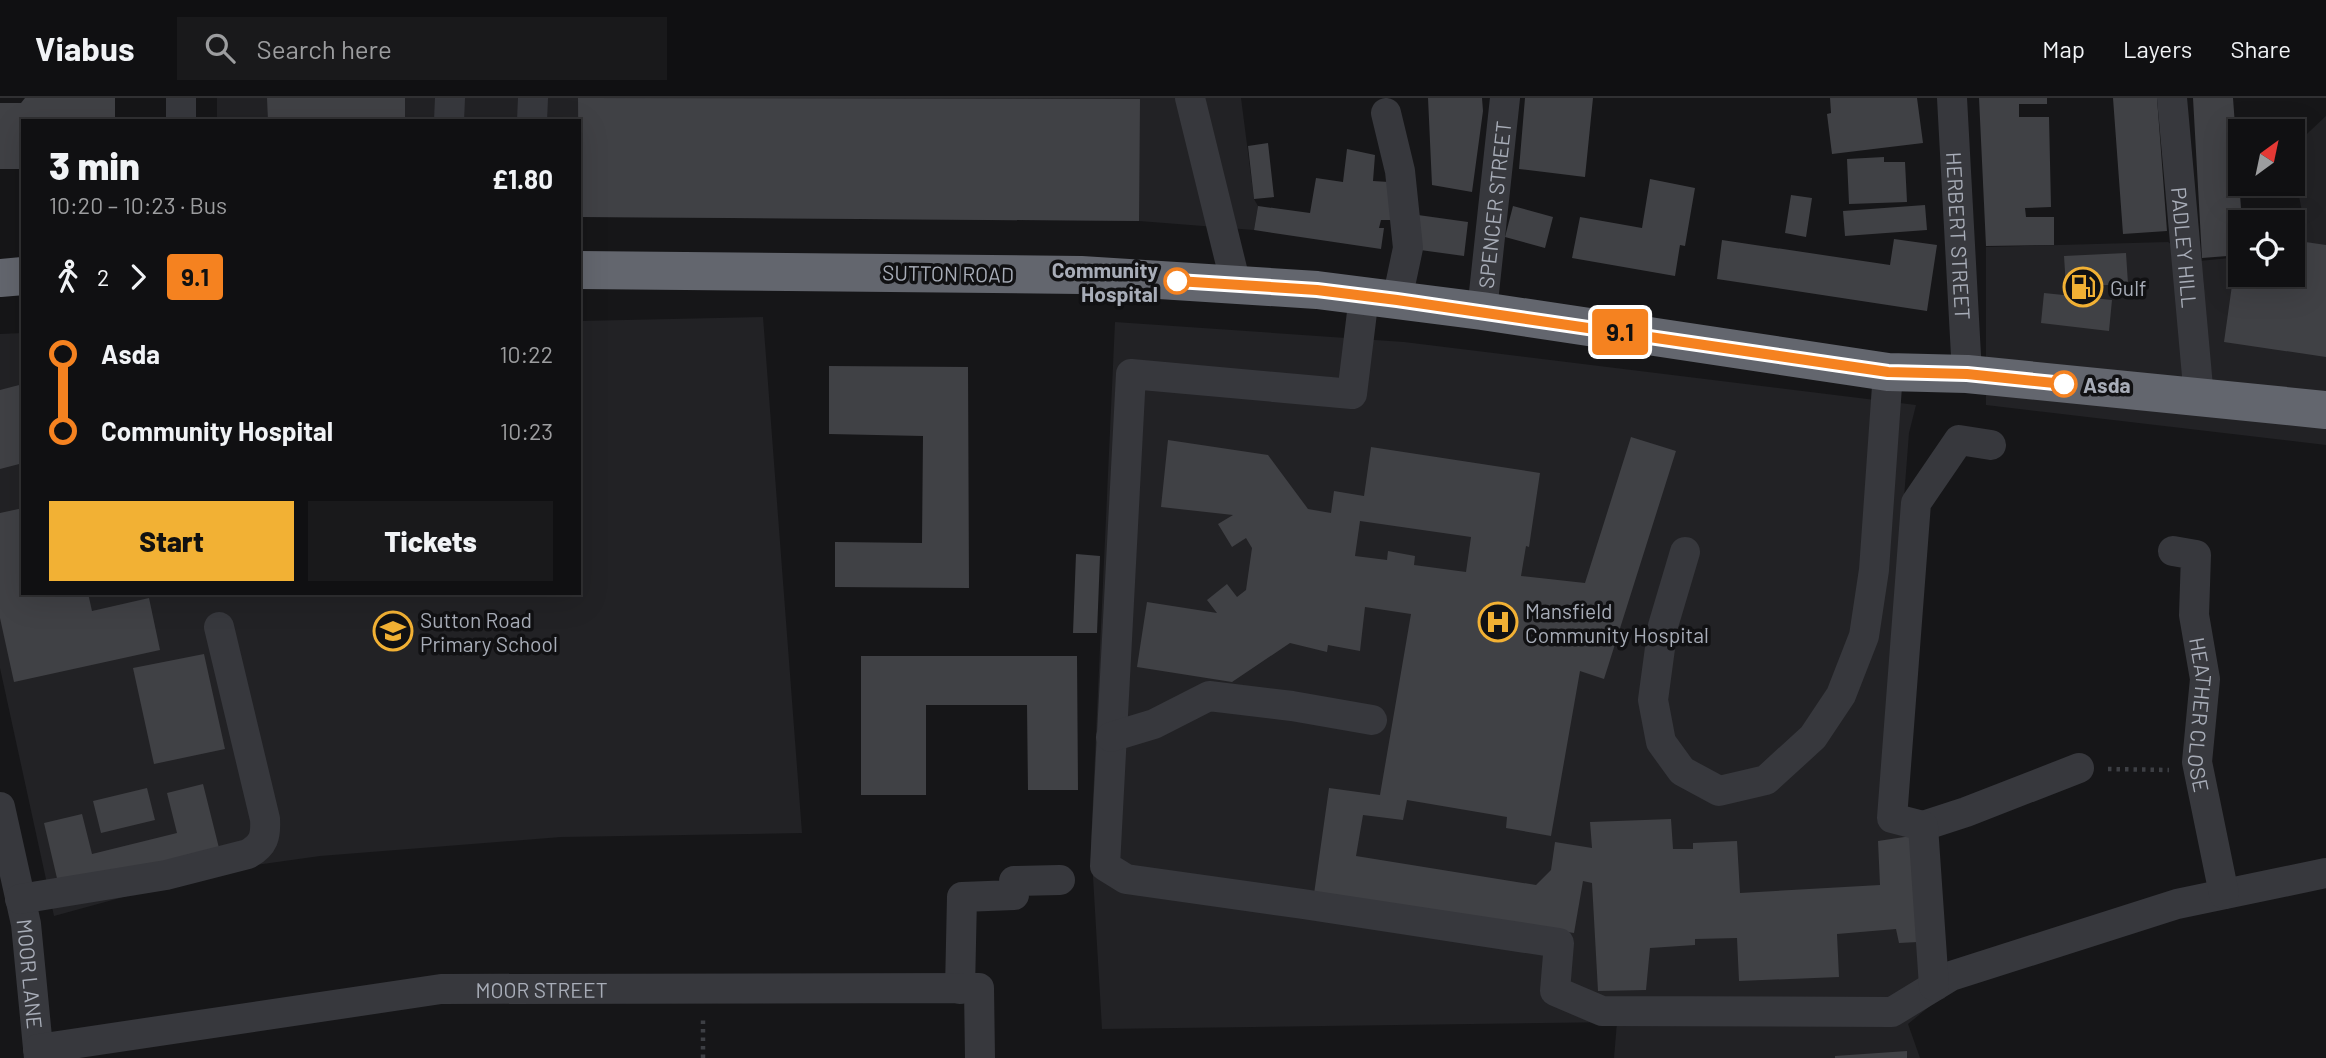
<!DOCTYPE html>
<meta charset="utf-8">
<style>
body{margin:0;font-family:Barlow,sans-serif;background:#19191b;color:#f1f3f6;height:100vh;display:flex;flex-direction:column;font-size:26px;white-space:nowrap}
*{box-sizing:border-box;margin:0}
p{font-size:23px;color:#9c9d9f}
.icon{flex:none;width:38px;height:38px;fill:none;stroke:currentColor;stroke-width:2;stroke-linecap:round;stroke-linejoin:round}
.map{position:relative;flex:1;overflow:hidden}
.side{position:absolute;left:21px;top:21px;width:560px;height:476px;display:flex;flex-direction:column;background:#101012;border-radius:0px;box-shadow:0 7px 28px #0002,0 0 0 2px #303032}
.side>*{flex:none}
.badge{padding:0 14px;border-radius:5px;font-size:24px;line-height:46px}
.needle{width:46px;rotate:33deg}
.buttons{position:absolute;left:2228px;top:21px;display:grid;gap:14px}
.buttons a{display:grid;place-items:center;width:77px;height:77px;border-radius:0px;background:#101012;box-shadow:0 7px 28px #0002,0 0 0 2px #303032;font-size:35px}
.map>.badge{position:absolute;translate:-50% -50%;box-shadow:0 0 0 4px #fff}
.legs{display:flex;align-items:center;gap:10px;height:77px;padding:0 28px;font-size:23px}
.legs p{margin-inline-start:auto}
.overview{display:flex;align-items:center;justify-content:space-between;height:119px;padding:0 28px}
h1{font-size:38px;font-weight:800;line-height:52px}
.action{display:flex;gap:14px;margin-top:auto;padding:14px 28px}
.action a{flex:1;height:80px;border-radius:0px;background:#f2b134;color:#111;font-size:28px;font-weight:800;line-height:80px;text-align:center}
.action a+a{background:#19191b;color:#f1f3f6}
ul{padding:0 28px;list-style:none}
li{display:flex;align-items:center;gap:24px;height:77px;font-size:26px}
li i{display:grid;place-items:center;width:10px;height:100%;margin:0 9px;background:currentColor}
li i::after{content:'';width:18px;height:18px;margin:-9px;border:5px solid;border-radius:50%;background:#101012}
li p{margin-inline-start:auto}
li:first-child i{background:linear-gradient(#0000 50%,currentColor 0)}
li:last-child i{background:linear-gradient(currentColor 50%,#0000 0)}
header{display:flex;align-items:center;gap:42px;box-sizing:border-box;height:98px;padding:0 35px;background:#101012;border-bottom:2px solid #303032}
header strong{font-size:33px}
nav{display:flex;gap:38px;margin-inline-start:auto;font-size:24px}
.search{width:490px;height:63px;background:#19191b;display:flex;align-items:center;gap:18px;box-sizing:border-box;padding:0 24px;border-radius:0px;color:#9c9d9f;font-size:26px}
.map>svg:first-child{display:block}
.built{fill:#222225}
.building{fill:#404145;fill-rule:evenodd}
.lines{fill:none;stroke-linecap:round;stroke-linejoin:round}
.path{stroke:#3d3f44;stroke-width:4.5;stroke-dasharray:3.5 5;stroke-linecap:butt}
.minor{stroke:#37383d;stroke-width:30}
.highway{stroke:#63666e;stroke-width:38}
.line-1-casing{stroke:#fff;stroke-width:16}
.line-1{stroke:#f58220;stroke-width:10}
.stop-1-dot{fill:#fff;stroke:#f58220;stroke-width:3.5}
.labels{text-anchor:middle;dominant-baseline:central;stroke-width:7;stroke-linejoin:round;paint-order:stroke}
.street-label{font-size:21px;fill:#a8adb8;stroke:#111113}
.stop-label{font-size:21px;font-weight:bold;fill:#a8adb8;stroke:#111113;text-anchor:end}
.poi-label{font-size:21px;fill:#a8adb8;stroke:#111113;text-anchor:start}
</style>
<header>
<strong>Viabus</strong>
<div class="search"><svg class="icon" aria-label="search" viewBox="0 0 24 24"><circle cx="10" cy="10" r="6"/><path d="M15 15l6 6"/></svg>Search here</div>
<nav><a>Map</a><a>Layers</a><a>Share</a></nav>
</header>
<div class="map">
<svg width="2326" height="960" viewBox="0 0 2326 960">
<rect width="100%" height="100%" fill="#161618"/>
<!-- built -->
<path class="built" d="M217,0H1241L1254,101L1258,108L1254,132L1139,123L579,119V23H217Z
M2326,18V347L1986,307V149L2168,144L2199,163L2240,159V177H2292L2293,131L2305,129L2297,88L2293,76V49Z
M763,219L802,735L561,739L320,758L226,771L54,818L0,570V236L23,235V495H579V223Z
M1115,224L1404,244L1916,307L1909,335L1880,713L1938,752L1945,900L1936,903L1908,926L1920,960H1614L1617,924L1102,931L1091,745Z"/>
<!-- building -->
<path class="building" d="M25,0H115V23H23V71H0V5H21Z
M267,0H405V21H385V23H268Z
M578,0L1140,1L1139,123L579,119Z
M1428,0H1482L1483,13L1472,94L1432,87Z
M1525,0H1593L1585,79L1519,71Z
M1830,0H1917L1923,45L1832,56L1827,16L1831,15Z
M1979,0H2047V6H2019V19H2049L2051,109L2025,110L2026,119H2054V147L1986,148Z
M2113,0H2157L2167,133L2123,136Z
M2193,0H2233L2242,124L2240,157L2202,160Z
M1268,45L1274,99L1254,101L1248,48Z
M1347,51L1375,57L1373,83L1389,84L1391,122H1381L1379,130H1384L1381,151L1254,132L1258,108L1310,115L1316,80L1343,84Z
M1884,59V64H1905L1907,104L1849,106L1847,61Z
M1650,81L1695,90L1685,148L1680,147L1675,178L1572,160L1580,119L1642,130Z
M1791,97L1812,100L1806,139L1785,135Z
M1925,107L1927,132L1845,138L1843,113Z
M1513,108L1553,119L1545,150L1505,139Z
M1418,117L1468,124L1464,158L1413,151Z
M1894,141L1937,147L1927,213L1717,181L1722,142L1890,167Z
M2292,142L2326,147V259L2224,244L2236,159L2240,160V177H2292Z
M2126,155L2128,186L2066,189L2064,158Z
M2044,195L2112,202L2109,233L2041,225Z
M829,268L968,269L969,490L835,489V444L922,445L923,338L829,336Z
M23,286V365L0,371V292Z
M1631,339L1676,353L1604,581L1580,573L1551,738L1506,730L1507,719L1407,702L1403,722L1363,717L1356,758L1536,787L1551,772L1555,744L1592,750L1590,724L1671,721L1673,751H1693V745L1737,743L1740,795L1880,787L1878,743L1911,738L1918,844L1899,845L1896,831L1837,836L1839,879L1739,883L1737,840L1695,841V847L1650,850L1646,892L1598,893L1592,785L1583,783L1574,835L1314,796L1329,690L1380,697L1411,516L1365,509L1360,553L1328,547L1327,554L1290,545L1232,584L1137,569L1147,504L1217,515L1207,502L1227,486L1237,499L1246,492L1252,450L1246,440L1232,449L1218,426L1233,417L1161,409L1168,342L1268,357L1308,411L1331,415L1334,393L1364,398L1371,349L1540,375L1529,449L1526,448L1521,478L1585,485ZM1360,423L1471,439L1466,474L1414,467L1415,458L1388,453L1387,462L1355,458Z
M23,410V495H88L92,513L149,500L160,552L14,584L0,520V415Z
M1076,456L1100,458L1097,535H1073Z
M204,556L225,651L154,666L133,570Z
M861,558H1077L1078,692H1028L1027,607H926V697H861Z
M203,686L220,754L60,793L44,725L82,716L92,756L177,735L167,695Z
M147,690L155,722L101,735L93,703Z
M1907,953V960H1835V958Z"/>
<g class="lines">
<!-- path -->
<path class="path" d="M2108,671L2169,672
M703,960V919"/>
<!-- minor -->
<g class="minor">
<path d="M1190,0L1236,187"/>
<path id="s1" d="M1952,0L1967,276"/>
<path id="s2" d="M2172,0L2199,300"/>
<path d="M1386,15L1400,73L1408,150L1397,202"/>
<path d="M181,23V0"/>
<path d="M449,23L450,0"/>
<path d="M532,23L533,0"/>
<path d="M1364,198L1352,296L1131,276L1105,768L1126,781L1303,806L1559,845L1555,893L1602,913L1892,914L1951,878L2177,806L2326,775"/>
<path id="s3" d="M1482,213L1505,0"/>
<path id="s4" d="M2173,453L2196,457L2194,517L2205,581L2197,664L2224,796"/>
<path d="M1685,454L1663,528L1653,602L1661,644L1682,673L1719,693L1766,682L1813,639L1841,597L1864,538L1874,472L1888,274"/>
<path d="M1111,639L1154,626L1209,598L1292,608L1372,622"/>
<path id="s5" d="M0,709L26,826L39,960"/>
<path d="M1923,728L1966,714L2079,670"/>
<path d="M20,801L166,777L248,756C264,747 266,738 265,721L219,529"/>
<path d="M1934,888L1923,728L1892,720L1916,405L1959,342L1991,347"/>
<path d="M960,891L962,799L1014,797V783L1060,782"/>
<path id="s6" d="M38,951L441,891L979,890L980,960"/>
</g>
<!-- highway -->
<path class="highway" d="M579,172L1081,177L1317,192L1482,213L1888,274L1967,276L2326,312
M0,180L23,178"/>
</g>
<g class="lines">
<defs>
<path id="line-1" d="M1177,183L1317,192L1397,202L1888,274L1967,276L2064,286"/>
</defs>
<!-- line-1 casing -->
<use href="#line-1" class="line-1-casing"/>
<!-- line-1 -->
<use href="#line-1" class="line-1"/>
</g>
<!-- icons -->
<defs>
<symbol id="fuel-ring" viewBox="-11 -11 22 22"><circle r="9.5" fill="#111113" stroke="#f2b134" stroke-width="1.5"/><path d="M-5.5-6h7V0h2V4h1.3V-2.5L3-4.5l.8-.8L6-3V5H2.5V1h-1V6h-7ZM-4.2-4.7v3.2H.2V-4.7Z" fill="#f2b134"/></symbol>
<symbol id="hospital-ring" viewBox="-11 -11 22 22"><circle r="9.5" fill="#111113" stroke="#f2b134" stroke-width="1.5"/><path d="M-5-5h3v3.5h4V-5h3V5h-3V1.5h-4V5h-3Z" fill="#f2b134"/></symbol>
<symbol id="school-ring" viewBox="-11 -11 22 22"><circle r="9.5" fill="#111113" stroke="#f2b134" stroke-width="1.5"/><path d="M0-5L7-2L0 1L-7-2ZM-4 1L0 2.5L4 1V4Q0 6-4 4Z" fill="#f2b134"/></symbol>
</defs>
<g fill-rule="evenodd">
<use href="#fuel-ring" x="2061" y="167" width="44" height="44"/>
<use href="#hospital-ring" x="1476" y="502" width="44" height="44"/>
<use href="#school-ring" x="371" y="511" width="44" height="44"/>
</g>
<!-- markers -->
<g class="stop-1-dot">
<circle cx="1177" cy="183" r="12"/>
<circle cx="2064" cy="286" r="12"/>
</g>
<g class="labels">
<!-- street labels -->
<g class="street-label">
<text stroke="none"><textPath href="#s3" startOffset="107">SPENCER STREET</textPath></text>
<text stroke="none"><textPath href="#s1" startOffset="138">HERBERT STREET</textPath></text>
<text stroke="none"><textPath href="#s2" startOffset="150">PADLEY HILL</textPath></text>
<text transform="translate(948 175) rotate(1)">SUTTON ROAD</text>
<text stroke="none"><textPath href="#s4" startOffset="184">HEATHER CLOSE</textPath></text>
<text stroke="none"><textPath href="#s5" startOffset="170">MOOR LANE</textPath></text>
<text stroke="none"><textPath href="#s6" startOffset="508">MOOR STREET</textPath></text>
</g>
<!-- stop labels -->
<g class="stop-label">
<text x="1158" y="171">Community<tspan x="1158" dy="24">Hospital</tspan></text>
<text x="2083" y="286" text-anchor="start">Asda</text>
</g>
<!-- poi labels -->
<g class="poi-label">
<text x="2110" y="189">Gulf</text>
<text x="1525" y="512">Mansfield<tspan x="1525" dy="24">Community Hospital</tspan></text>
<text x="420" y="521">Sutton Road<tspan x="420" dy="24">Primary School</tspan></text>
</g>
</g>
</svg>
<div class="buttons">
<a><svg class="needle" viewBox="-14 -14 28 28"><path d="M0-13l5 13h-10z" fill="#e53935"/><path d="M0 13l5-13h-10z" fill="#9c9d9f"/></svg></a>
<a><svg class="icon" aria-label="locate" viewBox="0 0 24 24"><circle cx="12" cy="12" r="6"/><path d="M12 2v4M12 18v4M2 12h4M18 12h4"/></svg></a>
</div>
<b class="badge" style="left:1620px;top:234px;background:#f58220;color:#111">9.1</b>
<section class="side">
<div class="overview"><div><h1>3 min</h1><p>10:20 – 10:23 · Bus</p></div><b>£1.80</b></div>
<div class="legs"><svg class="icon" aria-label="walk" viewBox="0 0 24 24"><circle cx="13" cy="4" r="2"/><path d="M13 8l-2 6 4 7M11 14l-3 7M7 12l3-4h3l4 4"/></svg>2<svg class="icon" aria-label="forward" viewBox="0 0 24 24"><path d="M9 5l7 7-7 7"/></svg><b class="badge" style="background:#f58220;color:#111">9.1</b></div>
<ul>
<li><i style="color:#f58220"></i><b>Asda</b><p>10:22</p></li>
<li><i style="color:#f58220"></i><b>Community Hospital</b><p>10:23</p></li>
</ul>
<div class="action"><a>Start</a><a>Tickets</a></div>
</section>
</div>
